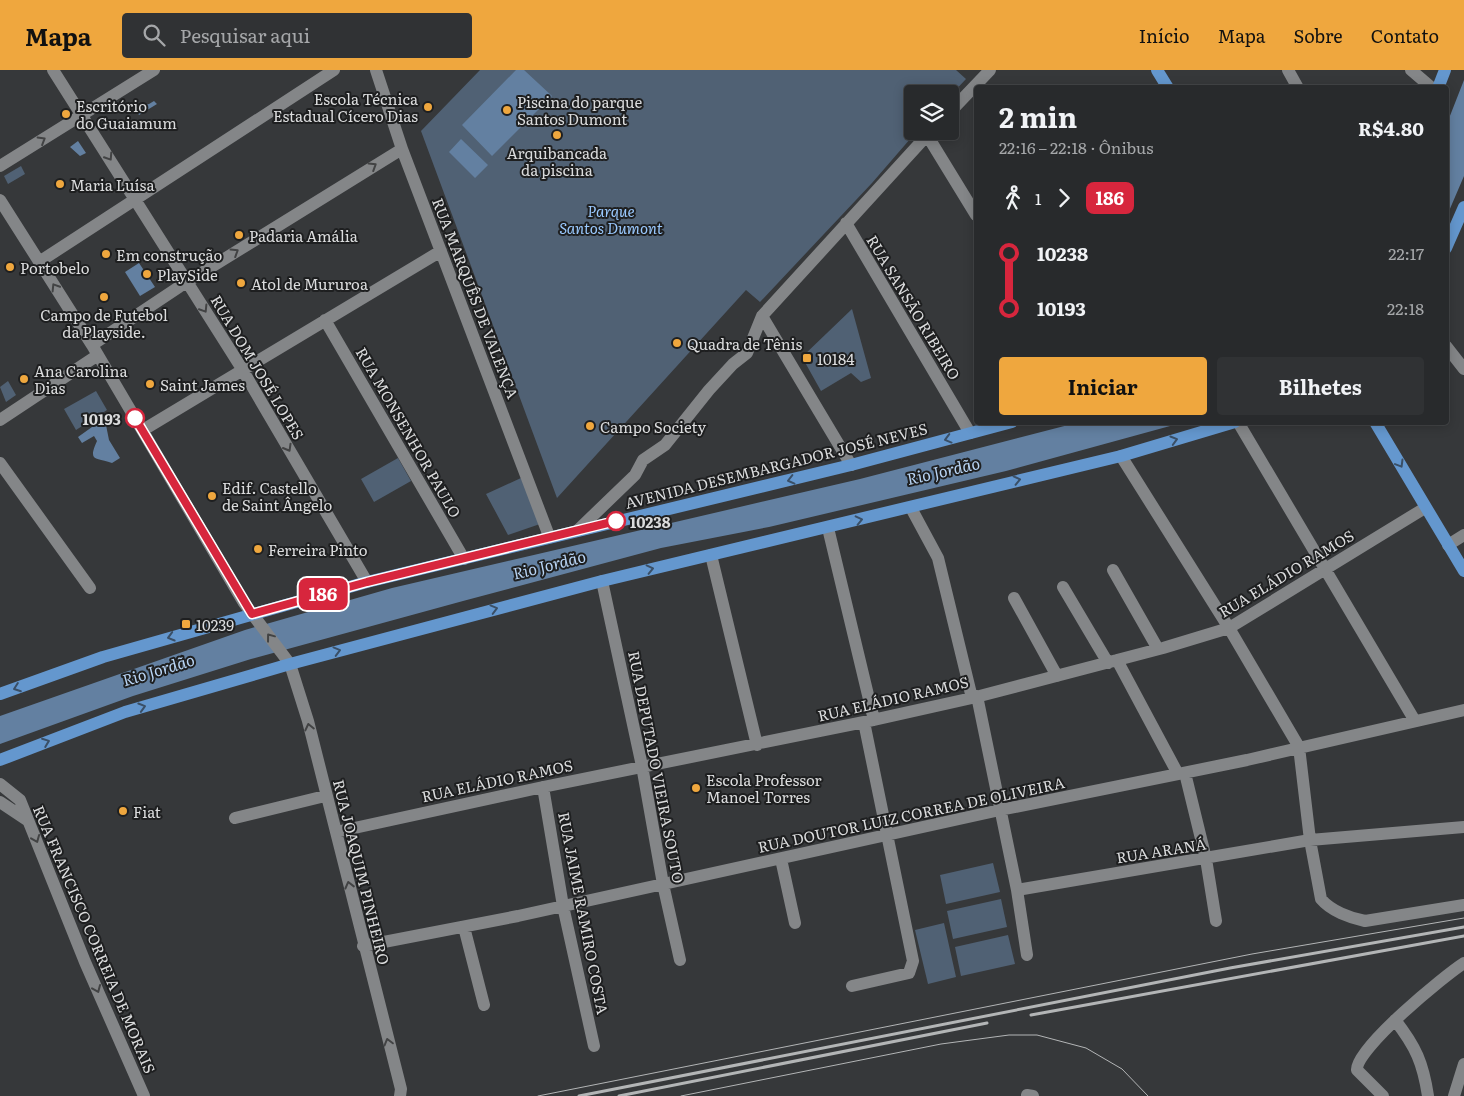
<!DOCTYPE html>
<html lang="pt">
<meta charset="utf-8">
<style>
body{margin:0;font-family:Literata,serif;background:#303234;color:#f1f3f6;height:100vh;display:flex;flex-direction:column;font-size:19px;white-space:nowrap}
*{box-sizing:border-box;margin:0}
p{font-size:16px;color:#a5a7a9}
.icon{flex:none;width:28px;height:28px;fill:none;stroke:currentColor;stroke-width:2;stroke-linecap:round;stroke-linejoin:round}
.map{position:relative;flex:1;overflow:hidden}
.side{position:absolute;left:974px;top:15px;width:475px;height:340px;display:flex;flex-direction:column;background:#282a2c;border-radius:5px;box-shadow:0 2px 12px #0003,0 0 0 1px #444648}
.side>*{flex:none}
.badge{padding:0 10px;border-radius:8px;font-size:18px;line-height:32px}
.fabs{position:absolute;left:904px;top:15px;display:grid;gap:10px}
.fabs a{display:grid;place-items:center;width:55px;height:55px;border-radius:5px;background:#282a2c;box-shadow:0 2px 12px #0003,0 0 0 1px #444648;font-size:25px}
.map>.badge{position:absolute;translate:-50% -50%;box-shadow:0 0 0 2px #fff}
.legs{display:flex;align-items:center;gap:8px;height:55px;padding:0 25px;font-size:16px}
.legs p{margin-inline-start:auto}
.headline{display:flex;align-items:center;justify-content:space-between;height:85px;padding:0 25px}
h1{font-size:28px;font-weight:700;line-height:38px}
.button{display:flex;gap:10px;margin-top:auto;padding:10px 25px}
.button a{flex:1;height:58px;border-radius:5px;background:#efa73e;color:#111;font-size:20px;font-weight:700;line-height:58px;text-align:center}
.button a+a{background:#303234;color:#f1f3f6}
ul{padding:0 25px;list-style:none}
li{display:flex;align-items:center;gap:18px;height:55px;font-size:19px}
li i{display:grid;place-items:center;width:8px;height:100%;margin:0 6px;background:currentColor}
li i::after{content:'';width:12px;height:12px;margin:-6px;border:4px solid;border-radius:50%;background:#282a2c}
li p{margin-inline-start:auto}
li:first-child i{background:linear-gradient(#0000 50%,currentColor 0)}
li:last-child i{background:linear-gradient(currentColor 50%,#0000 0)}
header{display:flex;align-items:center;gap:30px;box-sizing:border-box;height:70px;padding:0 25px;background:#efa73e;color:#111}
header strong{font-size:24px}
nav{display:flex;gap:28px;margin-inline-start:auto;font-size:18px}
.search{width:350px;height:45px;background:#303234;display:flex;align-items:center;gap:12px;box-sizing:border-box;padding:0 18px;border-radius:5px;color:#a5a7a9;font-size:19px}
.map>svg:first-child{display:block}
.green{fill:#506174}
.water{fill:#6380a1}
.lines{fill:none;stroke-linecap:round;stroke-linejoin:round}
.minor{stroke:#848688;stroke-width:12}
.major{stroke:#6497ce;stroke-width:12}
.tram{stroke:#b3b5b6;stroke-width:1}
.rail{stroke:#b3b5b6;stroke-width:3}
.oneway{stroke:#424344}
.oneway2{stroke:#3a4f66}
.line-1-casing{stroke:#fff;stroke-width:11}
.line-1{stroke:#d7263d;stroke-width:8}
.poi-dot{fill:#efa73e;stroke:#1e1f20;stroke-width:2}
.stop-1-dot{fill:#fff;stroke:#d7263d;stroke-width:2.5}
.labels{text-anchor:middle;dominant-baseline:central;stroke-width:4;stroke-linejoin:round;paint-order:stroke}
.poi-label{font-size:15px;fill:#dbdcdd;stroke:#1e1f20;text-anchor:start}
.park-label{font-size:15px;font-style:italic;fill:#9ac9fe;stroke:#1e1f20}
.street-label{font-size:15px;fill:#dbdcdd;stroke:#1e1f20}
.stop-label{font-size:15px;font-weight:bold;fill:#dbdcdd;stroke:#1e1f20;text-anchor:end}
.water-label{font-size:16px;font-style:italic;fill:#b8d4f4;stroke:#1e1f20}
</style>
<header>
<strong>Mapa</strong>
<div class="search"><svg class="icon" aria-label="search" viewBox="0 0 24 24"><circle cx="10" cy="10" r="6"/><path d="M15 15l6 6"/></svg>Pesquisar aqui</div>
<nav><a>Início</a><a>Mapa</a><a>Sobre</a><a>Contato</a></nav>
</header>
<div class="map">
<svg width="1464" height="1026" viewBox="0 0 1464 1026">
<rect width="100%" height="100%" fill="#36383a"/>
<!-- green -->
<path class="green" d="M480,0H956L966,9L950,26V24H912V61H917L872,113L760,232L746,220L557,428L421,61Z
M21,96L25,104L8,114L4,106Z
M852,239L871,308L861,312L851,303L821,321L802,287Z
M8,311L16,325L6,332L0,317Z
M96,321L107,340L76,360L64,339Z
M398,388L411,411L374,432L361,409Z
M521,408L540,454L508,465L486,424Z
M993,793L1000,822L946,834L940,805Z
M1001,829L1007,857L953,869L947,841Z
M944,853L956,907L928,914L915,860Z
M1008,865L1015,894L961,906L955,877Z"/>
<!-- water -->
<path class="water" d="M516,0H524L552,26L492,86L462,55Z
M1464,10V106L1446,148V56Z
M154,31L157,34L139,45L134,37L149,34Z
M461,69L488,95L475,108L449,82Z
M78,71L86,83L80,86L70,77Z
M139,193L155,217L140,226L125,202Z
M99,352L106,355L109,370L120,388L112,393C97,387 87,393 97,371L94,366L82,373L78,367Z
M1076,353H1181L1006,401L769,457L661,478L463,531L251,589L133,626L0,674V646L245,560L392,518L860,409Z"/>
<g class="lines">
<!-- minor -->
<path class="minor" d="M53,0L239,294L367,512
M376,0L402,79L549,466
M1288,0L1298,18
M1411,0L1432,18
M950,42L990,0
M927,65L976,145
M0,96L154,0
M0,130L92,275L244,533L290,594L308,651L401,1019L400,1026
M846,153L970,363
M39,192L334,0
M762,246L851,395
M325,250L464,489
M92,275L179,217L402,79
M1446,276L1464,299
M0,350L98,285
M1238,352L1415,651
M143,360L441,181
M1121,386L1229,558L1299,677L1310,770L1321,829C1331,841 1350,848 1365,851L1464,835
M0,393L90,518
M911,438L938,488L972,628
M828,458L874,650
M579,459L635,405L643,390L665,375L709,320L733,294L747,283L762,246L931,61
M1448,475L1464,465
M711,485L757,675
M1113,500L1158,579
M602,511L642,696L663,814L680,890
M1063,517L1108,593
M1014,528L1057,606
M1117,590L1178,704
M977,626L1017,820L1027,885
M1185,703L1206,789L1216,851
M0,714L20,730L85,892L144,1026
M543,717L563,836L594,976
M0,732L27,750
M235,748L325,726
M336,762L543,717L864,652L972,628L1163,578L1229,558L1425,438
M781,789L795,853
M1017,820L1310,770L1464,757
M464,857L484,935
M363,876L518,846L1000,740L1247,690L1464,640
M852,916L909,903L913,891L864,652
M1395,950C1416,977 1423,993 1428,1026
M1027,1025L1033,1026
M1383,1026L1357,1000C1355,979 1445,905 1464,893
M1454,1026L1464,994"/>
<!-- major -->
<path class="major" d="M1157,0L1168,18
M1438,18L1445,0
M1446,178L1464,137
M1375,352L1464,501
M0,624L103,587L367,512L851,395L1012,352
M0,690L125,642L290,594L602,511L1121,386L1235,352"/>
<!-- tram -->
<path class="tram" d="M538,1026L1252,884L1464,848
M681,1026L941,974L1009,965H1037L1086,978L1122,999L1148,1026"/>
<!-- rail -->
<path class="rail" d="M1031,945L1464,866
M579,1026L1230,898L1464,857
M619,1026L987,953"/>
</g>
<!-- one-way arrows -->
<defs><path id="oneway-chevron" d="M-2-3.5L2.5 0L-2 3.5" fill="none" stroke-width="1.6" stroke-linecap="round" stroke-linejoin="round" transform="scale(1.25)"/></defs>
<g class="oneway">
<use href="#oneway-chevron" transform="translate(42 70) rotate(-31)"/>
<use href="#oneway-chevron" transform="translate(109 87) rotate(57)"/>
<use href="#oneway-chevron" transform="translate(373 96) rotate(-32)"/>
<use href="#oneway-chevron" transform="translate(235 182) rotate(-32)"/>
<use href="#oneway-chevron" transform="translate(55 217) rotate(-122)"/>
<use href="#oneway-chevron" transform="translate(204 239) rotate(58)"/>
<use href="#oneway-chevron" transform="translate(288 378) rotate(60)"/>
<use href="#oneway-chevron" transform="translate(270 567) rotate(-127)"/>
<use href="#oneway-chevron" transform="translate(309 657) rotate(-103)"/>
<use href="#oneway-chevron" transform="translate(36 769) rotate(68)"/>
<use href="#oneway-chevron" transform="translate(349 815) rotate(-104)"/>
<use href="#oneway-chevron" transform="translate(97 919) rotate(67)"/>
<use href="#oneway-chevron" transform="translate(388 972) rotate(-105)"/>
</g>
<g class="oneway2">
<use href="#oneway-chevron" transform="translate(948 369) rotate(165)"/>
<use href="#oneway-chevron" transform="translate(1174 370) rotate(-16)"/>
<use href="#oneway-chevron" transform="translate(1400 394) rotate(59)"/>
<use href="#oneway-chevron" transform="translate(791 410) rotate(166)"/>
<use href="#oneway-chevron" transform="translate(1017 410) rotate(-13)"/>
<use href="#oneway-chevron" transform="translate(859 450) rotate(-13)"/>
<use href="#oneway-chevron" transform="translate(650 499) rotate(-13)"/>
<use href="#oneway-chevron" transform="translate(494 539) rotate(-15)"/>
<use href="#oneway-chevron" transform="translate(171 567) rotate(164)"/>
<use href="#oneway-chevron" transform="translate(337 581) rotate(-15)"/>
<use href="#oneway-chevron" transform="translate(17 618) rotate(160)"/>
<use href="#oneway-chevron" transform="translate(142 637) rotate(-17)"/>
<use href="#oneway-chevron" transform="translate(46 672) rotate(-21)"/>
</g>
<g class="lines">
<defs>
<path id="line-1" d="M135,348L252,544L367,512L616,451"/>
</defs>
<!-- line-1 casing -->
<use href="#line-1" class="line-1-casing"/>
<!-- line-1 -->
<use href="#line-1" class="line-1"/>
</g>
<!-- markers -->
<g class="poi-dot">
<circle cx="428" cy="37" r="5"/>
<circle cx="507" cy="40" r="5"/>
<circle cx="66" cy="44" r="5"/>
<circle cx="557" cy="65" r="5"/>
<circle cx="60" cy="114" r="5"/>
<circle cx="239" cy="165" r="5"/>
<circle cx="106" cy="184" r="5"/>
<circle cx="10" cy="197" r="5"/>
<circle cx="147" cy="204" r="5"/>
<circle cx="241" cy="213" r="5"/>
<circle cx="104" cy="227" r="5"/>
<circle cx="677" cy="273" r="5"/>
<rect x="802" y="283" width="10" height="10" rx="2.5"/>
<circle cx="24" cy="309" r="5"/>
<circle cx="150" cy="314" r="5"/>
<circle cx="590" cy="356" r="5"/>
<circle cx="212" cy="426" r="5"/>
<circle cx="258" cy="479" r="5"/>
<rect x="181" y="549" width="10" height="10" rx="2.5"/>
<circle cx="696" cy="718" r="5"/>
<circle cx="123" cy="741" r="5"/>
</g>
<g class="stop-1-dot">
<circle cx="135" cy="348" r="9"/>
<circle cx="616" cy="451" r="9"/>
</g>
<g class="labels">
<!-- poi labels -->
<g class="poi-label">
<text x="418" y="28" text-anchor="end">Escola Técnica<tspan x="418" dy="17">Estadual Cícero Dias</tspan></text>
<text x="517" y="31">Piscina do parque<tspan x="517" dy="17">Santos Dumont</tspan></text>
<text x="76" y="35">Escritório<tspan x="76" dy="17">do Guaiamum</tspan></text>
<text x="557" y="82" text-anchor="middle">Arquibancada<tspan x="557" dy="17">da piscina</tspan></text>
<text x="70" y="114">Maria Luísa</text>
<text x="249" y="165">Padaria Amália</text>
<text x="116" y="184">Em construção</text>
<text x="20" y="197">Portobelo</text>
<text x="157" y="204">PlaySide</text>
<text x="251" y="213">Atol de Mururoa</text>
<text x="104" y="244" text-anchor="middle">Campo de Futebol<tspan x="104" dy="17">da Playside.</tspan></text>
<text x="687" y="273">Quadra de Tênis</text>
<text x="817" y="288">10184</text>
<text x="34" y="300">Ana Carolina<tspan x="34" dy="17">Dias</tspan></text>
<text x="160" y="314">Saint James</text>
<text x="600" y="356">Campo Society</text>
<text x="222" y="417">Edif. Castello<tspan x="222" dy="17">de Saint Ângelo</tspan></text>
<text x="268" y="479">Ferreira Pinto</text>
<text x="196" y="554">10239</text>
<text x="706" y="709">Escola Professor<tspan x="706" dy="17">Manoel Torres</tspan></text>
<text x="133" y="741">Fiat</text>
</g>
<!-- park labels -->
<g class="park-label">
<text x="611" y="140">Parque<tspan x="611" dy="17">Santos Dumont</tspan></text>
</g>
<!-- street labels -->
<g class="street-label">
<text transform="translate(476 228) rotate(69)">RUA MARQUÊS DE VALENÇA</text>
<text transform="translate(914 237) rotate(59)">RUA SANSÃO RIBEIRO</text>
<text transform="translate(258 297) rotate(59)">RUA DOM JOSÉ LOPES</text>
<text transform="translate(409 362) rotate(60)">RUA MONSENHOR PAULO</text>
<text transform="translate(776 395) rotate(-14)">AVENIDA DESEMBARGADOR JOSÉ NEVES</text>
<text transform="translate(1286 503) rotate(-31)">RUA ELÁDIO RAMOS</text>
<text transform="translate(893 628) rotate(-13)">RUA ELÁDIO RAMOS</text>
<text transform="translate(657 697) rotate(79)">RUA DEPUTADO VIEIRA SOUTO</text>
<text transform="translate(497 710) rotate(-12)">RUA ELÁDIO RAMOS</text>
<text transform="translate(911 744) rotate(-12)">RUA DOUTOR LUIZ CORREA DE OLIVEIRA</text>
<text transform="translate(1161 780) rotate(-9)">RUA ARANÁ</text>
<text transform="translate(362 802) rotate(76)">RUA JOAQUIM PINHEIRO</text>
<text transform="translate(584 843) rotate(79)">RUA JAIME RAMIRO COSTA</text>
<text transform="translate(95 869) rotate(67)">RUA FRANCISCO CORREIA DE MORAIS</text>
</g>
<!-- stop labels -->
<g class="stop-label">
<text x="121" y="348">10193</text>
<text x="630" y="451" text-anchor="start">10238</text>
</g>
<!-- water labels -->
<g class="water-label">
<text transform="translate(943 400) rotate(-13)">Rio Jordão</text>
<text transform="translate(549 494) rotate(-14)">Rio Jordão</text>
<text transform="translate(158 599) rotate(-17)">Rio Jordão</text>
</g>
</g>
</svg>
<div class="fabs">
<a><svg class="icon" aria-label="layers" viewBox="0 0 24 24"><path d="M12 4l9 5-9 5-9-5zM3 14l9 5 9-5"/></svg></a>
</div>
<b class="badge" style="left:323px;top:524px;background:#d7263d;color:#fff">186</b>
<section class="side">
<div class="headline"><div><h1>2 min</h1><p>22:16 – 22:18 · Ônibus</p></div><b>R$4.80</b></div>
<div class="legs"><svg class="icon" aria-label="walk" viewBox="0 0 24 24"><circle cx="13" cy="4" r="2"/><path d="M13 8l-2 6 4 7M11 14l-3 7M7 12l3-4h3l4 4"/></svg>1<svg class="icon" aria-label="forward" viewBox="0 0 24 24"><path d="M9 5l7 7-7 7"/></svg><b class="badge" style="background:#d7263d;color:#fff">186</b></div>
<ul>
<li><i style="color:#d7263d"></i><b>10238</b><p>22:17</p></li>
<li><i style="color:#d7263d"></i><b>10193</b><p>22:18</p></li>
</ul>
<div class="button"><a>Iniciar</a><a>Bilhetes</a></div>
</section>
</div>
